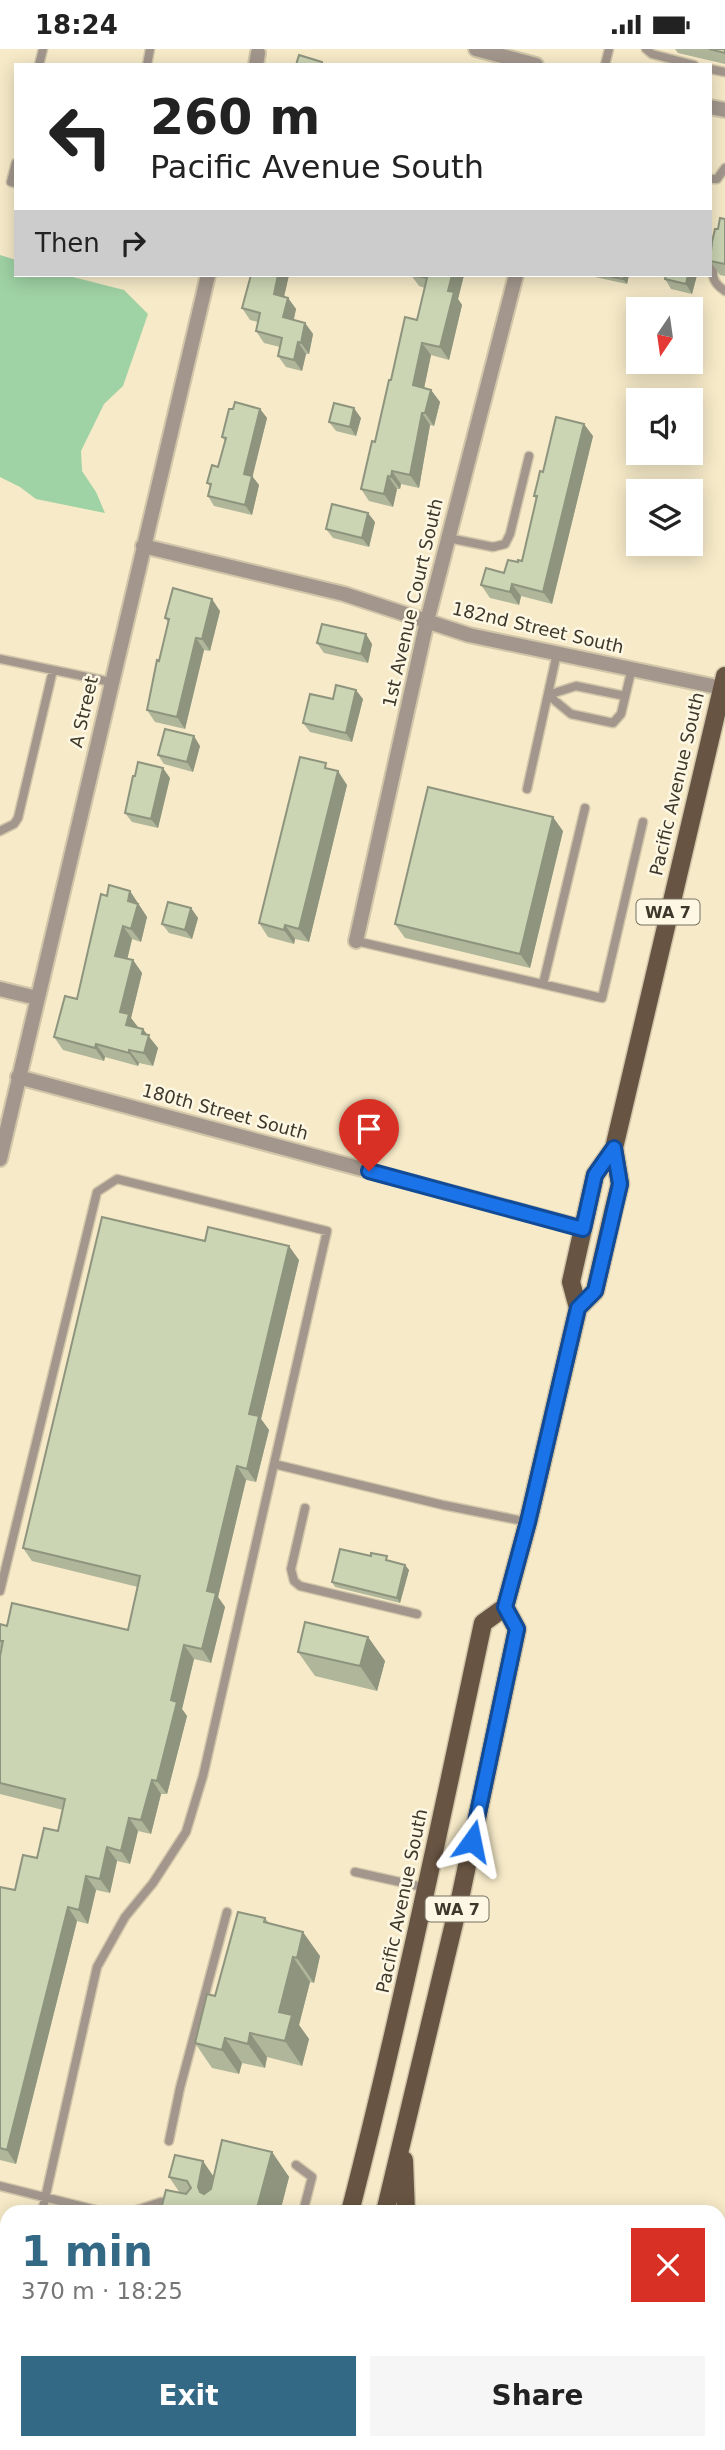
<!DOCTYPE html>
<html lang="en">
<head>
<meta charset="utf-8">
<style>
	:root { --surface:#fff; --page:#f6f6f6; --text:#222; --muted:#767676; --accent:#346985 }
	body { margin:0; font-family:"DejaVu Sans",sans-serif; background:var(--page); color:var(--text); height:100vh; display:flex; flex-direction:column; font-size:26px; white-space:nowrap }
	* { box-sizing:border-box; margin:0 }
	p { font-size:23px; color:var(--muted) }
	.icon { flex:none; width:38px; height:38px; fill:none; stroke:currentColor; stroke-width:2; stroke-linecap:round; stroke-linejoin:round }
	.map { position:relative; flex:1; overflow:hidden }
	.sheet { position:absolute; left:0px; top:2156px; width:726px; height:245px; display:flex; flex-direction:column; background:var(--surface); border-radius:21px 21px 0 0; box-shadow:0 4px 18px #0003 }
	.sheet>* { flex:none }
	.top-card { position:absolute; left:14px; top:14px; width:698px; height:214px; border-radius:0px; box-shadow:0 4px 18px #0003; background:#fff; color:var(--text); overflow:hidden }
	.needle { width:46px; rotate:193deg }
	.controls { position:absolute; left:626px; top:248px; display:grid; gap:14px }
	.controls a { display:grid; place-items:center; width:77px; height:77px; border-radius:0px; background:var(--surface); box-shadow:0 4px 18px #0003; font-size:35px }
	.pin { position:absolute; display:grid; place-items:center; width:60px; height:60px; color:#fff; margin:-72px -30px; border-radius:50% 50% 50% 0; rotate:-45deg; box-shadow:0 0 7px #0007 }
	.pin .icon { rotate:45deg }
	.me { position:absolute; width:77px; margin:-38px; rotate:12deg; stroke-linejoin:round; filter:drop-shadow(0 0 5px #0008) }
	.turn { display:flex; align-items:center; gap:24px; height:147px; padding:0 21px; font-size:32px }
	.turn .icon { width:91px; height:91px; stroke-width:2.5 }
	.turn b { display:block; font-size:49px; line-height:60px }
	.then { display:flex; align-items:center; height:66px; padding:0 21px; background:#0003; gap:14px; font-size:26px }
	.round { display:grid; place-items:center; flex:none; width:74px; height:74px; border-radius:0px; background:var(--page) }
	.headline { display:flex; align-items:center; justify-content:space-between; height:119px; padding:0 21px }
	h1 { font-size:42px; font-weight:600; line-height:52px; color:var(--accent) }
	.action { display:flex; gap:14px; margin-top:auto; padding:14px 21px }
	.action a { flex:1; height:80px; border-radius:0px; background:var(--accent); color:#fff; font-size:28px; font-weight:600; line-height:80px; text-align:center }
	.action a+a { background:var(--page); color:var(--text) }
	.status { display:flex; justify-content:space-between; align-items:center; height:49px; padding:0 35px; background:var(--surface); direction:ltr }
	.status svg { height:19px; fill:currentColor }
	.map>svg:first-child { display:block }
	.water { fill:#9fd2a5 }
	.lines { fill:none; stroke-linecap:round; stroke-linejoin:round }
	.lane-casing { stroke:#d1c6a9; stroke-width:11 }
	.street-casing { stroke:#d1c6a9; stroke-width:18 }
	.primary-casing { stroke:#d1c6a9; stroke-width:21 }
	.lane { stroke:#a3978d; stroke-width:8 }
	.street { stroke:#a3978d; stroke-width:14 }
	.primary { stroke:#685442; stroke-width:18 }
	.wall { fill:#afb69a }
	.shaded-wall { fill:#8e947d }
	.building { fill:#cbd4b3; stroke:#8e947d; stroke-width:2 }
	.route-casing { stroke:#114b97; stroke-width:18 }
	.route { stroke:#1a73e8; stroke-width:12 }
	.labels { text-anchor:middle; stroke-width:5; stroke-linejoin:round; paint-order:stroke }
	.shield { fill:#fef7e3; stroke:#777162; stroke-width:2 }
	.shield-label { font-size:16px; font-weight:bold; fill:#3d382b }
	.street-label { font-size:18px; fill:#3d382b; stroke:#fef7e3 }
</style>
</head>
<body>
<div class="status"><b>18:24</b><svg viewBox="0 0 49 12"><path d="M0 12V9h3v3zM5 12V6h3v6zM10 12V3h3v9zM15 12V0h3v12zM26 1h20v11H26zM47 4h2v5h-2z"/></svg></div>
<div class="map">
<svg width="725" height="2401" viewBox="0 0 725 2401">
	<rect width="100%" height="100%" fill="#f6eac8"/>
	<path class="water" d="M0,206L16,211V226H65L124,241L148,265L123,337L104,355L81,402L82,422L96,443L105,464L36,450L20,438L0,428Z"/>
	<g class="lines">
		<defs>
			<path id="lane" d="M646,0L652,5L694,16
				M39,16L43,0
				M147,16L150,0
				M605,16L609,0
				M710,20L725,23
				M16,114L11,133L16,134
				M710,130H717L725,119
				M715,209C712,225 710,232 725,242
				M448,489L493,498L505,495L510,485L529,407
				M0,610L111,633
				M548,646L571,665L613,674L621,665L632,619
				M548,646L576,637L625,647
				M527,740L557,604
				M0,782L14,775L18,769L53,621
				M356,892L602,949L643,773
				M543,935L585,759
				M274,1415L443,1456L528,1473
				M305,1459L291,1520L294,1532L300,1537L417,1565
				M0,1542L97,1143L117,1130L327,1182L203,1727L186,1783L153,1834L125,1868L97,1918L42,2163
				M355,1823L427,1839
				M169,2092L180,2039L227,1863
				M296,2116L312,2128L303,2163
				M0,2137L104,2163
				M131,2163L161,2153L172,2156
				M0,2239L7,2211
				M186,2394L189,2401
				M535,2394L563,2400L586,2401
				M244,2401L245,2394
				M390,2401L391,2394
				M474,2401L475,2394
				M496,2401L498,2394
				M709,2401L710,2394"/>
			<path id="street" d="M476,0L536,16
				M256,16L258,4
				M710,58L725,61
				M143,497L344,545L469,586L722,639
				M356,892L427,572L516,226
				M0,940L37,949
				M18,1028L583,1179
				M0,1110L208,226"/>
			<path id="primary" d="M578,1259L595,1242L614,1159L620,1135L614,1099L725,627
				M404,2111L406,2163
				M350,2163C400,1968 441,1771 483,1574L505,1558L528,1473L578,1259L571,1233L595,1126L614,1099
				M385,2163L461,1845L517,1580L505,1558
				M0,2210L7,2211
				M719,2307H725
				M719,2348H725
				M286,2401L288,2394
				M319,2401L321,2394"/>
		</defs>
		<use href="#lane" class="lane-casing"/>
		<use href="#street" class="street-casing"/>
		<use href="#primary" class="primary-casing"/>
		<use href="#lane" class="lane"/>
		<use href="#street" class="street"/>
		<use href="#primary" class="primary"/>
	</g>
	<path class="wall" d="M675,0H725V15L678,4Z
		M725,170V227L720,226L710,212L718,180Z
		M251,226H289L284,248L288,249L296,260L294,271L305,274L313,285L309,305H306L302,322L286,318L278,307L280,298L264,294L256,282L258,273L250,271L242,259Z
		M411,226H464L458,250L462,256L449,311L431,306L424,339L431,341L440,353L434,377L430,376L419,439L401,435L400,440H397L393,458L369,452L361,440L375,393L391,331L417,271L425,239L419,237Z
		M586,226H629L627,235Z
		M697,226L692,245L671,240L665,230Z
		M233,360H260L267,369L252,427L259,436L252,466L214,457L208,447L210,437L207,434L218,418L225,392L222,388Z
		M361,369L356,387L336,382L329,373Z
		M593,387L552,555L521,547L519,556L490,549L481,536L504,524L518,513L522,512L536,450L534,447L543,423Z
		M375,473L369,498L333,489L326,480Z
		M220,562L210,602L204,601L185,680L155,673L147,661L168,573L165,569Z
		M317,594L372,595L368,614L324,604Z
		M333,650H363L352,693L310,683L303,674Z
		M200,697L193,723L164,715L158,706Z
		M330,721L347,736L309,893L295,890L294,895L268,888L259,874Z
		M170,729L158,779L132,773L125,764Z
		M563,782L530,919L405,889L395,875Z
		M130,842L147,868L141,893L132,890L127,909L133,911L142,924L131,969L138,979L147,986L158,999L153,1017L139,1014L138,1017L105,1008L104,1012L63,1001L54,988L77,950L107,847Z
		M191,859L198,869L192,890L169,884L162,875Z
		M205,1192L299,1211L261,1370L269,1381L256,1433L246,1431L218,1548L225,1558L211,1614L194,1610L182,1660L187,1667L167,1745H161L151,1785L138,1782L130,1815L117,1812L110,1844L96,1841L88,1875L77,1872L16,2115L0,2111V1838L15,1841L37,1809L58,1782L63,1761L0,1745V1607L1,1601L0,1599V1575L7,1577L128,1581L138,1538L32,1512L23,1499Z
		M390,1512L405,1516L409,1521L400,1554L335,1538L332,1533Z
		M368,1588L385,1612L377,1642L315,1627L298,1603Z
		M265,1869L269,1874L320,1907L314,1934L310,1933L299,1976L309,1990L302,2017L267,2008L265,2019L242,2014L239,2025L212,2019L195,1994L215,1947Z
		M272,2103L289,2128L280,2163H163L161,2160L180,2144L169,2128H214Z
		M0,2260L7,2261V2316L0,2315Z
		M123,2394H162L160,2401H144L125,2396Z
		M215,2394H237L236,2399Z"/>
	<path class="shaded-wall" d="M278,226H289L282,256L274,245Z
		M452,226H464L458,250L462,256L449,311L440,298L448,242Z
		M624,226H629L627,235L623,230Z
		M688,226H697L692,245L686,235Z
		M288,249L296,260L291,280L283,268Z
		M305,274L313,285L309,305L301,294Z
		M298,293L306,305L302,322L294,311Z
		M422,294L431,306L422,349L413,336Z
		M431,341L440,353L434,377L425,364Z
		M354,359L361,369L356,387L350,378Z
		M260,360L267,369L251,434L244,425Z
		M422,364L430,376L419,439L410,426Z
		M584,375L593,387L552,555L543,543Z
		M392,422L401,435L400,440L391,428Z
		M252,427L259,436L252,466L245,456Z
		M388,427L397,440L393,458L384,445Z
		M368,464L375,473L369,498L362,489Z
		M512,535L521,547L519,556L510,543Z
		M212,550L220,562L210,602L202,590Z
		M366,585L372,595L368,614L361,605Z
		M196,589L204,601L185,680L177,668Z
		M356,641L363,650L352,693L346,684Z
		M194,687L200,697L193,723L187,713Z
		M163,719L170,729L158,779L151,770Z
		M338,722L347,736L309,893L299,880Z
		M553,768L563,782L530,919L520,905Z
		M130,842L147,868L141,893L131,880L128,852Z
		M191,859L198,869L192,890L185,881Z
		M285,876L295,890L294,895L284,881Z
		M123,877L132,890L125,920L115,907Z
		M133,911L142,924L131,969L138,978L135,989L126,976L120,963Z
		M143,980L158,999L153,1017L144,1004L142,985Z
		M96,995L105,1008L104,1012L95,999Z
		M129,1001L139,1014L138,1017L129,1004Z
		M289,1197L299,1211L261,1370L269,1381L256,1433L247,1420L249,1365Z
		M237,1417L246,1431L218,1548L225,1558L211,1614L202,1600L207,1542Z
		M405,1516L409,1521L400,1554L397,1549Z
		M368,1588L385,1612L377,1642L360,1617Z
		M184,1596L194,1610L182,1660L187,1667L167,1745L157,1732L171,1651Z
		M152,1731L161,1745L151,1785L141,1771Z
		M129,1769L138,1782L130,1815L121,1802Z
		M107,1798L117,1812L110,1844L100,1830Z
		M86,1827L96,1841L88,1875L79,1861Z
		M68,1858L77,1872L16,2115L7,2101Z
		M303,1883L320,1907L314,1934L297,1909Z
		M293,1908L310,1933L299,1976L309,1990L302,2017L285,1992L279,1963Z
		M250,1984L267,2008L265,2019L248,1995Z
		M225,1989L242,2014L239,2025L222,2001Z
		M272,2103L289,2128L280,2163H256Z
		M203,2112L220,2137L216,2163L200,2143L198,2138Z
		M7,2261V2296L1,2287Z
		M152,2394H162L160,2401H157Z"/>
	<path class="building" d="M709,0H725V4Z
		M299,6L322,13V16H296Z
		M720,169L725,170V215L710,212L712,193L715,180H718Z
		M251,226H278L274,245L288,249L283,268L305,274L301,294L298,293L294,311L278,307L282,289L256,282L260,264L242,259Z
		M414,226H452L448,242L454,243L440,298L422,294L413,336L431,341L425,364H422L410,426L392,422L391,428L388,427L384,445L361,440L372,392L375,393L389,331H391L405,268L417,271L427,229Z
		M604,226H624L623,230Z
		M666,226H688L686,235L665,230Z
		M235,353L260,360L244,425L252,427L245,456L208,447L211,435L207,434L212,416L218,418L226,389L222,388L229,360H233Z
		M334,354L354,359L350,378L329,373Z
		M556,368L584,375L543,543L512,535L510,543L481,536L486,519L504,524L508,511L518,513V511L522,512L537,447H534L538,431L540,422L543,423Z
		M332,455L368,464L362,489L326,480Z
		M173,539L212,550L202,590L196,589L177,668L147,661L157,611L159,612L169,570L165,569Z
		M322,575L366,585L361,605L317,594Z
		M336,636L356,641L346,684L303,674L310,645L333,650Z
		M165,680L194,687L187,713L158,706Z
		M300,708L326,714L325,719L338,722L299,880L285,876L284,881L259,874Z
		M138,713L163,719L151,770L125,764L133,727H135Z
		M428,738L553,768L520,905L395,875Z
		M109,836L130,842L128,852L138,855L131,880L123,877L115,907L133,911L120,963L129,965L126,976L143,980L142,985L149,986L144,1004L129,1001V1004L96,995L95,999L54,988L65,947L77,950L101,845L107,847Z
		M168,853L191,859L185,881L162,875Z
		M102,1168L205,1192L208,1178L289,1197L249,1365L259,1367L247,1420L237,1417L207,1542L216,1544L202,1600L184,1596L171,1651L177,1653L157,1732L152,1731L141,1771L129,1769L121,1802L107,1798L100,1830L86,1827L79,1861L68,1858L7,2101L0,2099V1838L15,1841L23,1806L37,1809L44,1779L58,1782L65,1750L0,1734V1607L3,1592H0V1575L7,1577L12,1554L128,1581L140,1527L23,1499Z
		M340,1500L371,1507V1504L387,1507L386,1511L405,1516L397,1549L332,1533Z
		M305,1573L368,1588L360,1617L298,1603Z
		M238,1863L265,1869L264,1873L303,1883L297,1909L293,1908L279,1963L292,1966L285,1992L250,1984L248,1995L225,1989L222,2001L195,1994L207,1945L215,1947Z
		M222,2091L272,2103L256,2163H173L161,2160L166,2141L186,2145L191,2139L187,2132L169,2128L175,2106L203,2112L198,2138L200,2143L204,2145L211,2140Z
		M0,2260L7,2261L1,2287L7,2289V2304L0,2302Z
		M514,2394H538L568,2401H512Z
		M573,2394H596L605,2396L604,2401H571Z"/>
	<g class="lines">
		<defs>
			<path id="route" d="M369,1122L583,1180L595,1126L614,1099L620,1135L611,1174L595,1242L578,1259L528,1473L505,1558L517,1580L472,1792"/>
		</defs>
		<use href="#route" class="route-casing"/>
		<use href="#route" class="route"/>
	</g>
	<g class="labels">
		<g class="shield">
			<rect x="636.5" y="850.5" width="63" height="25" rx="5"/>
			<rect x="425.5" y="1847.5" width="63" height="25" rx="5"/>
		</g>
		<g class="shield-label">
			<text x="668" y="869">WA 7</text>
			<text x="457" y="1866">WA 7</text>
		</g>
		<g class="street-label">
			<text transform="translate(413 554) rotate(-77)" y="6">1st Avenue Court South</text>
			<text transform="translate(538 579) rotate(13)" y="6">182nd Street South</text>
			<text transform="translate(84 663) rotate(-77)" y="6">A Street</text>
			<text transform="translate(677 735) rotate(-77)" y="6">Pacific Avenue South</text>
			<text transform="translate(225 1063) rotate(15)" y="6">180th Street South</text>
			<text transform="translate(402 1852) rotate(-78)" y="6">Pacific Avenue South</text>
		</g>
	</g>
</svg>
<div class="controls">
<a><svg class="needle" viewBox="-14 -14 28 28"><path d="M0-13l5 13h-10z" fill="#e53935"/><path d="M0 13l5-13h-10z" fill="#767676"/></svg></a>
<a><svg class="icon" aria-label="sound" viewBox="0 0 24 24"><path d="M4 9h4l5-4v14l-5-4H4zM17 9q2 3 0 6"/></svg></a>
<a><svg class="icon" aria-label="layers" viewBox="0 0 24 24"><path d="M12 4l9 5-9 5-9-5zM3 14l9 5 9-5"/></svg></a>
</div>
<div class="pin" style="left:369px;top:1122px;background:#d93025"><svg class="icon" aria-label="arrive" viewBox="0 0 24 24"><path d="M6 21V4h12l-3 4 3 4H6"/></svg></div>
<svg class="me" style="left:472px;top:1792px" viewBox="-20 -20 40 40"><path d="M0-17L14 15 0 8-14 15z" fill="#1a73e8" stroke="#fff" stroke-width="4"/></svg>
<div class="top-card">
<div class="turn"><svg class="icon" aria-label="left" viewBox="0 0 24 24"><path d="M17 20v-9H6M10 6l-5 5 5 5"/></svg><div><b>260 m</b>Pacific Avenue South</div></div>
<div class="then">Then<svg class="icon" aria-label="right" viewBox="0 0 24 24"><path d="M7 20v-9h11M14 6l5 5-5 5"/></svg></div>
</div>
<section class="sheet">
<div class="headline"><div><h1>1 min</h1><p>370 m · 18:25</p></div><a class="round" style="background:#d93025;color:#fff"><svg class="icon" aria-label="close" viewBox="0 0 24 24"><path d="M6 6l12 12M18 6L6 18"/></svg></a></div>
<div class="action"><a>Exit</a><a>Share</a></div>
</section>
</div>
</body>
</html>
